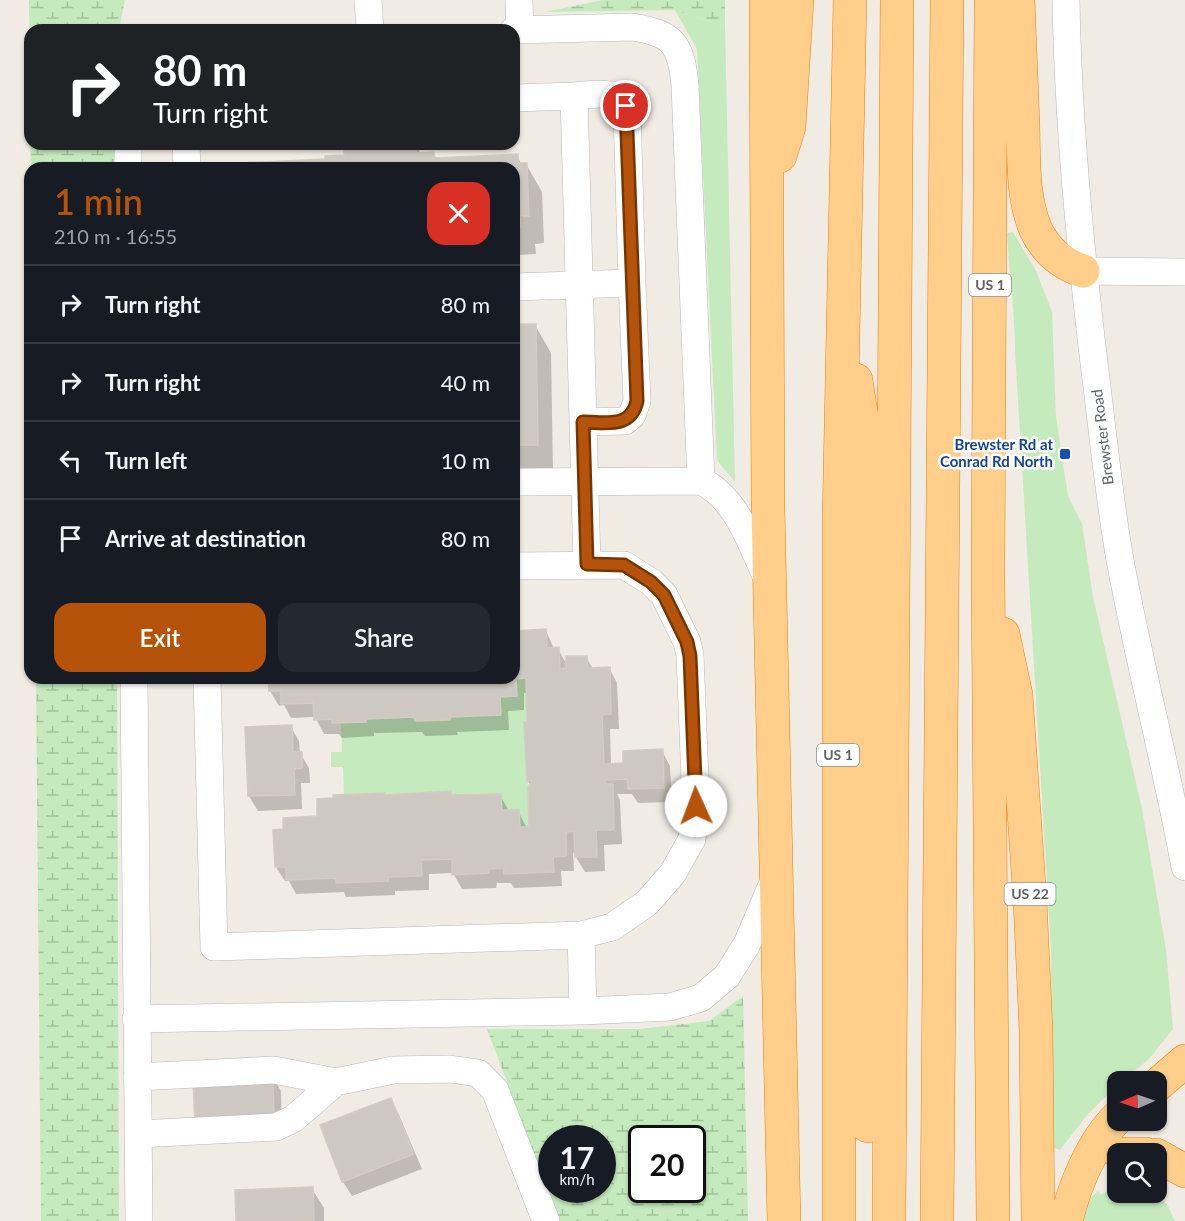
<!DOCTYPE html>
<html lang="en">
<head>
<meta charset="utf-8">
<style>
	:root { --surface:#171b24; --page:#242831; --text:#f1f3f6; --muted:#9ea1a6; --line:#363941; --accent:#b45309 }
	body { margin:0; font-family:Lato,sans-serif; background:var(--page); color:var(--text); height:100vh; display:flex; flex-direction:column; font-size:22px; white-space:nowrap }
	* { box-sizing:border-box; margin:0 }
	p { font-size:20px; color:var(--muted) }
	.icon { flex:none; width:33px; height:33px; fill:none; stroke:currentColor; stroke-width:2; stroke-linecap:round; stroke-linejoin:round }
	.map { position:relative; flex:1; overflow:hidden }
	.details { position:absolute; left:24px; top:162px; width:496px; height:522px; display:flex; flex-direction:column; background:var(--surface); border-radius:18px; box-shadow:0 2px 4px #0004 }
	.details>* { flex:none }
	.banner { position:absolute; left:24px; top:24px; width:496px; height:126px; border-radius:18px; box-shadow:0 2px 4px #0004; background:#202124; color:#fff; overflow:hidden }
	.needle { width:39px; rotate:268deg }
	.buttons { position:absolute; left:1107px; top:1071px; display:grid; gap:12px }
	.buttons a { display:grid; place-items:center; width:60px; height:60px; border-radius:12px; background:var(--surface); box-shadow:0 2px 4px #0004; font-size:30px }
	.speed { position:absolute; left:538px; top:1125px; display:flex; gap:12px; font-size:30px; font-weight:700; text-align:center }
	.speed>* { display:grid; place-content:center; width:78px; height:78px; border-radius:50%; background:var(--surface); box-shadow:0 2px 4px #0004; line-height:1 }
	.speed small { font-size:15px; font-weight:400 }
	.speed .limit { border:3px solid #111; border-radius:9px; background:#fff; color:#111 }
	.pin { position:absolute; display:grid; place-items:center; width:51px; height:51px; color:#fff; margin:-26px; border:3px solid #fff; border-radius:50%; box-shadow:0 2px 6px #0007 }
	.me { position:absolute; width:66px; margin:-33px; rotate:358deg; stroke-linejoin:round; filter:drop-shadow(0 0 4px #0008) }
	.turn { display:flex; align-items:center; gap:21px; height:126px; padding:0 30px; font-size:27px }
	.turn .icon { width:78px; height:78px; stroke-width:2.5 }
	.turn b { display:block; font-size:42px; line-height:51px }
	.round { display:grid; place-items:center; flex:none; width:63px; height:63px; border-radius:18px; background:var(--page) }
	.head { display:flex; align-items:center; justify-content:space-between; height:102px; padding:0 30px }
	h1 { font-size:36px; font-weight:600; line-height:45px; color:var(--accent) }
	.cta { display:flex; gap:12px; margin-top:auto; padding:12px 30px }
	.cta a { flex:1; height:69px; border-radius:18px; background:var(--accent); color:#fff; font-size:24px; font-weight:600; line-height:69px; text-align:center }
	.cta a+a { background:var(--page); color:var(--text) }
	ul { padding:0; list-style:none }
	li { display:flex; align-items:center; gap:18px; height:78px; padding:0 30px; border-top:2px solid var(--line) }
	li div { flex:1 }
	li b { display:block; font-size:22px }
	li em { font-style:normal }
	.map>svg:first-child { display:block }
	.grass { fill:#c5eabd }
	.wetland { fill:url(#wetland-marsh); fill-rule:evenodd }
	.shadow { fill:#0003 }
	.building { fill:#cdc8c2; stroke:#d5cbc1; stroke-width:1.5 }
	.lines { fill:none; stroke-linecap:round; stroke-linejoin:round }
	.minor-casing { stroke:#b4b8bc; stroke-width:28 }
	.highway-casing { stroke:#f37d00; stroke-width:34 }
	.minor { stroke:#fff; stroke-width:27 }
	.highway { stroke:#ffce8b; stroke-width:33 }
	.route-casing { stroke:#753606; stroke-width:15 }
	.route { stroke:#b45309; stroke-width:10 }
	.transit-dot { fill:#1a4fb4; stroke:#fff; stroke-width:2 }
	.labels { text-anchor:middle; stroke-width:5; stroke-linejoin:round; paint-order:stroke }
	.shield { fill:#fff; stroke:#8c9194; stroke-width:1.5 }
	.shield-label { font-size:14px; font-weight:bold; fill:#5b6266 }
	.street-label { font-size:15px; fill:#5b6266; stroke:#fff }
	.transit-label { font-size:15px; font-weight:bold; fill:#164399; stroke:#fff; text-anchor:end }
</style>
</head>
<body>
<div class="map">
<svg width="1185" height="1221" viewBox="0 0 1185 1221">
	<defs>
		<pattern id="wetland-marsh" width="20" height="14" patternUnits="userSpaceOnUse" patternTransform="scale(1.5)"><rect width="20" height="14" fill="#c5eabd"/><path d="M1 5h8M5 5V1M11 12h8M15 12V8" fill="none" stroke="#a3c19d"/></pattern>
	</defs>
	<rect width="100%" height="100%" fill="#f0ebe3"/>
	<path class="grass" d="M675,10L725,27L735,482L717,460L697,49Z
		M1013,232L1036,271L1052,312L1056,417L1068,496L1082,524L1093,597L1142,809L1166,950L1173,1029L1149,1059L1122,1081L1118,1082L1117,1085L1087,1115L1060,1150L1052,1147L1051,948L1015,350C1015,311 1009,273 1007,233Z
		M526,678L527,722L525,723L527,781H531V787H529V827H520L519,810H502L501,794L451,795V791L385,795V793L344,794L343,767H331V752H342L341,723L366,722V719L414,717L415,721L450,720V717L501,715L500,697L517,696L516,679Z
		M1117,1187L1118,1192L1153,1193L1167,1204L1175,1221H1078L1086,1202L1098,1191L1101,1195L1112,1188Z"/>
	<path class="wetland" d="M29,0H125L119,30H30V97Z
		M603,0H725V27L675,10L545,12Z
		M30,144H115V168H31Z
		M36,678H117L119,1221H41Z
		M743,996L748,1221H559L487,1029H640L709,1021ZM552,1138H603V1190H552ZM642,1138H693V1190H642Z"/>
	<path class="shadow" d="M378,144H415L421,154L433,153L437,159L517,156L522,165L526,164L542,192L544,243L535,244L536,254L517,255L518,263H514V168H244L327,160L346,156Z
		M535,325L551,353L553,472L514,473V326Z
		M546,631L554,649H558L567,665L586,657L593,669L609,668L617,683L619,729H610L611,765H625L662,751L670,766L672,802L638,803L632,794H617L620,800L622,844L604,845L605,871L585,872L573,852L574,871H561L562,886L514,888L511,883H497L496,888L462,889L453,873L429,874V890L395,891V895L346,897L344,892L296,894L289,881H285L276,867L285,831L319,818L386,797L450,792L453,797L500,795L509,811H518L527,828H531L533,788L528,781V693H524V710L508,711L509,730L457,732L458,735L425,736L422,732L374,733V736L342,738L339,734H324L315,717L291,718L284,705L279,706L270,691V678H514Z
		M291,727L299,741L300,753L309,768L310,783H301L302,809L258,811L249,796Z
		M272,1076L281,1091L282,1138L205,1140Z
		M391,1100L399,1115L422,1169L352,1196L343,1182L322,1126Z
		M312,1189L324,1208V1221H237Z"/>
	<path class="building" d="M344,144H415L416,153L434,152V158L518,154V163H527L529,216H520L521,227H514V168H242V163L325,159V156L344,155Z
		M514,324H536L538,445H514Z
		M546,629L547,648L559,647L560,669L566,668V656H587L588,668L610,667L611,714L602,715L604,764L623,763V751L663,749L664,788L628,789L627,779L605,780V784H613L614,830H596L597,857H575L574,831L566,832V856L553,857L554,872L504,874V868L489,869V873L452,875V859L421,860L422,876L388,877V881L336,883V878L286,880V867H275L273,830L283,829V818L317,816V799L333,798V795L385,793V795L451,791V795L501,794L502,810H519L520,827H529L528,787H531V781H527L524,722H527L526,678L516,679L517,696L500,697L501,715L450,717V720L415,721L414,717L366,719V722L332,723V719L314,720L313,703L281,704V691H269L268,678H514V631Z
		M292,725L293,752H302V768L294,769L295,795L248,796L245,727Z
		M273,1075L274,1124L195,1126L193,1077Z
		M391,1098L414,1154L342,1182L320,1125Z
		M313,1187L314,1221H236L235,1190Z"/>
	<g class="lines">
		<defs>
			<path id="minor" d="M368,0L370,30
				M519,0L520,30
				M1066,0C1068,124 1080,248 1095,371C1103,434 1109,498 1120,560C1139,663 1166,764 1185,867
				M514,30L632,27C673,33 681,44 685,85L701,481
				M514,98L574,96
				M128,144V168
				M186,144L187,168
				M1083,271L1185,272
				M514,287L632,283L627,111C623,88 591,95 574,96C578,252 582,408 587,564
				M583,422L625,421L632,415L637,401L632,283
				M514,482L701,481C737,498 751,544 767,578
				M134,678L139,1221
				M207,678L214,947L581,935L612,927L647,903L673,873L692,839L696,805L690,655L687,642L664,595L651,582L624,565L514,566
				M581,935L583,1011
				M136,1019L583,1011L670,1007L701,998L727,976L747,944L775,878
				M137,1077L274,1070L336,1082L393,1070L450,1069L478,1073L495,1090L546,1221
				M138,1134L276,1127L293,1119L336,1082"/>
			<path id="highway" d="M766,0L768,508L784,1221
				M991,0L988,570L993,1221
				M1018,0C1020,42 1021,83 1023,125C1024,160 1022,198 1036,230C1046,251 1062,264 1083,271
				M780,156L789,127L797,0
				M856,380L863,426L864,934L868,1126
				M1003,634L1016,695L1030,901L1036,1031L1038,1221
				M1156,1086L1185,1061
				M1120,1154H1146
				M1156,1155L1185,1171
				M839,1221V523L850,0
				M889,1221L897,0
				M937,1221L947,0
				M1066,1221C1074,1187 1092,1142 1118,1117"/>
		</defs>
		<use href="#minor" class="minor-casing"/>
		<use href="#highway" class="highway-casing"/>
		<use href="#minor" class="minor"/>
		<use href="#highway" class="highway"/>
	</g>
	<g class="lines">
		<defs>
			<path id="route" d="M626,106L637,401C631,429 606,422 583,422L587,564L624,565L651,582L664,595L687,642L690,656L696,806"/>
		</defs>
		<use href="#route" class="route-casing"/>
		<use href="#route" class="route"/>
	</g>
	<rect class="transit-dot" x="1059" y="448" width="12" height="12" rx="3"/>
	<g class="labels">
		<g class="shield">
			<rect x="969" y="274" width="42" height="22" rx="4.5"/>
			<rect x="817" y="744" width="42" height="22" rx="4.5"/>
			<rect x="1004.5" y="883" width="51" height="22" rx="4.5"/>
		</g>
		<g class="shield-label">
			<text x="990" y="290">US 1</text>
			<text x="838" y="760">US 1</text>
			<text x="1030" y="899">US 22</text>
		</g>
		<g class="street-label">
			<text transform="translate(1103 437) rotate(-97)" y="5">Brewster Road</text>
		</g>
		<g class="transit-label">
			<text x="1053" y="450">Brewster Rd at<tspan x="1053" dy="17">Conrad Rd North</tspan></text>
		</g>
	</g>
</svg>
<div class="buttons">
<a><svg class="needle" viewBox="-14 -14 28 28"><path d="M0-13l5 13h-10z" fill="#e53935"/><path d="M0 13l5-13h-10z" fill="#9ea1a6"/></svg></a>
<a><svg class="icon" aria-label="search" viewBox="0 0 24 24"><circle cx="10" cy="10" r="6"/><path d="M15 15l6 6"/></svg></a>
</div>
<div class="speed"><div>17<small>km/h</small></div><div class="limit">20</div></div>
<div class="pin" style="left:626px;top:106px;background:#d93025"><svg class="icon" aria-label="arrive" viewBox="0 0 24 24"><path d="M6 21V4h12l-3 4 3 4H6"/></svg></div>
<svg class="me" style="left:696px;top:806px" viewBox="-20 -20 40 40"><circle r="19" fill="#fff"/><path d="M0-13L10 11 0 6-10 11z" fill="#b45309"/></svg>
<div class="banner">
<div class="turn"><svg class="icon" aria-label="right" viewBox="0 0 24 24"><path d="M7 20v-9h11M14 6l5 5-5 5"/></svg><div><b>80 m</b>Turn right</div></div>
</div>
<section class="details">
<div class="head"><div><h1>1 min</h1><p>210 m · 16:55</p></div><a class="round" style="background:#d93025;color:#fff"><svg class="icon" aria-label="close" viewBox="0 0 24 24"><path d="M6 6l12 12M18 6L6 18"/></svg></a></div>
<ul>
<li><svg class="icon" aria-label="right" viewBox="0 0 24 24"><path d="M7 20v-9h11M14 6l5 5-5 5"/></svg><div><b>Turn right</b></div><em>80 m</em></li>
<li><svg class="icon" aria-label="right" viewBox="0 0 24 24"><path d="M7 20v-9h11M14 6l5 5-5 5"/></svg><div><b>Turn right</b></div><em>40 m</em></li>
<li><svg class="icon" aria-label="left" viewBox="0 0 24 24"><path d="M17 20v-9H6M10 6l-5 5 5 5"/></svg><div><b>Turn left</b></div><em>10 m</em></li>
<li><svg class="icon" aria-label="arrive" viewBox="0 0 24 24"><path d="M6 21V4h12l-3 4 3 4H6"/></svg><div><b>Arrive at destination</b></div><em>80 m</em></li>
</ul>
<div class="cta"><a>Exit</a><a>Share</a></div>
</section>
</div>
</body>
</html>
